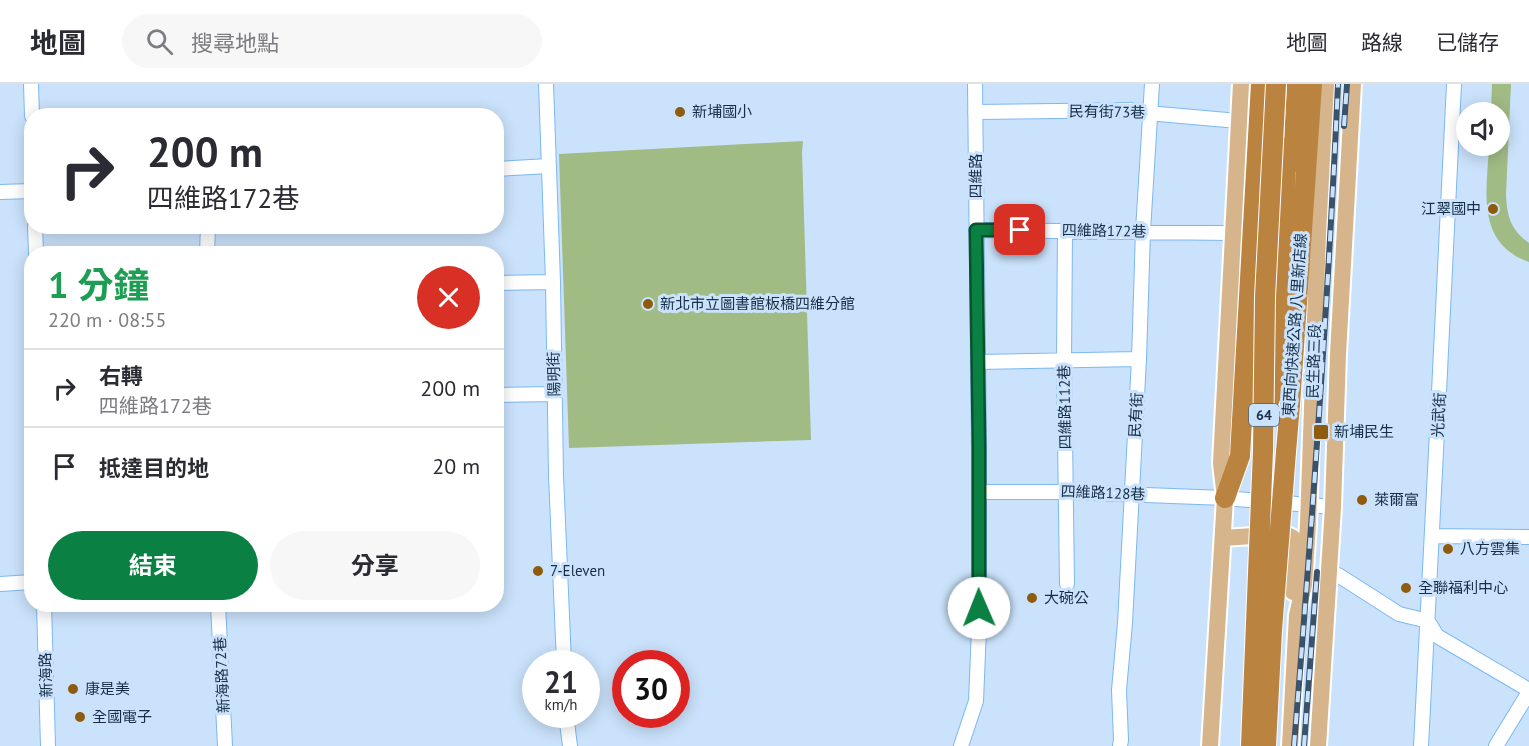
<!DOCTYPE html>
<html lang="zh-TW">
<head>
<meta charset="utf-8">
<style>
	:root { --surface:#fff; --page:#f7f7f7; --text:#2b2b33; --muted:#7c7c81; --line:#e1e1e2; --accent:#0b8043 }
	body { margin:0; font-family:"PT Sans","Noto Sans TC",sans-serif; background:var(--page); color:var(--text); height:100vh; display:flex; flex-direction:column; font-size:22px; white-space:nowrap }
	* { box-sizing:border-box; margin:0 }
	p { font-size:20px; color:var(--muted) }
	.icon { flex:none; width:33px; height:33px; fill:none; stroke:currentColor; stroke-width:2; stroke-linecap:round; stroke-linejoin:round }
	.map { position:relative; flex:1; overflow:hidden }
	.details { position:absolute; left:24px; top:162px; width:480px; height:366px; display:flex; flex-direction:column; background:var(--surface); border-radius:24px; box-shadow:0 3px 15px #0003 }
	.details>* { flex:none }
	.banner { position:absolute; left:24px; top:24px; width:480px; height:126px; border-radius:24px; box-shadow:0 3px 15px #0003; background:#fff; color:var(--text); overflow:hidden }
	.tools { position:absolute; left:1456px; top:18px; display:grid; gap:12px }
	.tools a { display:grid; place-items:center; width:54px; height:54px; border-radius:50%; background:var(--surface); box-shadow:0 3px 15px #0003; font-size:30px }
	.speed { position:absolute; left:522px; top:566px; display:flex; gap:12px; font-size:30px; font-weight:700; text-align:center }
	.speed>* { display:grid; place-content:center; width:78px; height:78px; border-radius:50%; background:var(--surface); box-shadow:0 3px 15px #0003; line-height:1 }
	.speed small { font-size:15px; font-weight:400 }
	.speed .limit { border:9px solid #d22; background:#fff; color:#111 }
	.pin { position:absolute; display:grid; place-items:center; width:51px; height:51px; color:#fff; margin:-26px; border-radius:12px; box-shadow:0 3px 9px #0006 }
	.me { position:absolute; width:66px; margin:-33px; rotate:359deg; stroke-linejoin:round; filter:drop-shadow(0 0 4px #0008) }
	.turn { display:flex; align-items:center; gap:21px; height:126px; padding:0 24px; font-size:27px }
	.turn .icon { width:78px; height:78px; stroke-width:2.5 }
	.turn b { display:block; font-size:42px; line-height:51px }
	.round { display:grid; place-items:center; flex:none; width:63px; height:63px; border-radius:32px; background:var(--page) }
	.head { display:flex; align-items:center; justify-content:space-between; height:102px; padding:0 24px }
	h1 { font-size:36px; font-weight:700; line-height:45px; color:#1e9e55 }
	.primary-button { display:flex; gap:12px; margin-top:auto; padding:12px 24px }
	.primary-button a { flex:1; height:69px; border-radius:36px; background:var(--accent); color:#fff; font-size:24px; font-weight:700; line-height:69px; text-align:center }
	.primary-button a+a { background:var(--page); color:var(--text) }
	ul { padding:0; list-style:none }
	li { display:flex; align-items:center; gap:18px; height:78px; padding:0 24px; border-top:2px solid var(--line) }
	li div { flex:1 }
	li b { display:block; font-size:22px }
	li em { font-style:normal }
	header { display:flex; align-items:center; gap:36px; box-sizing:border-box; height:84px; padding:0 30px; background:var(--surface); border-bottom:2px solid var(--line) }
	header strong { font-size:28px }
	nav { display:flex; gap:33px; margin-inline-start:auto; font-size:21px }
	.search { width:420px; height:54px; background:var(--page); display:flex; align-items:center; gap:15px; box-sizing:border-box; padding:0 21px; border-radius:33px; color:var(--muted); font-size:22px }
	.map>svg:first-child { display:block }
	.green { fill:#a1bb85 }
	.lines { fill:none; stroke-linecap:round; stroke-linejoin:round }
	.minor-casing { stroke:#7cb8f4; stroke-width:16 }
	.major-casing { stroke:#fff; stroke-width:20 }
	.highway-casing { stroke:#fff; stroke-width:22 }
	.minor { stroke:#fff; stroke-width:14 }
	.major { stroke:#d6b58c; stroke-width:16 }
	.highway { stroke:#ba8340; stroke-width:20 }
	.rail-casing { stroke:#3a536b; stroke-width:6 }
	.rail { stroke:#cae2fb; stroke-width:4; stroke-dasharray:11; stroke-linecap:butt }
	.highway-bridge-casing { stroke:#fff; stroke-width:22; stroke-linecap:butt }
	.highway-bridge { stroke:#ba8340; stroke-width:20 }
	.route-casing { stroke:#07532c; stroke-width:15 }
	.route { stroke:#0b8043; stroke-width:10 }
	.poi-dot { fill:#8f5b0c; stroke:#cae2fb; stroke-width:2 }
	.labels { text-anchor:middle; stroke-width:6; stroke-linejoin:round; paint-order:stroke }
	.shield { fill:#cae2fb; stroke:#4c657d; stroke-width:1.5 }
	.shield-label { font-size:14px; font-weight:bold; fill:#162f47 }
	.poi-label { font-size:15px; fill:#162f47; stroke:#cae2fb; text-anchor:start }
	.street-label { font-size:15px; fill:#162f47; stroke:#cae2fb }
</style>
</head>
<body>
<header>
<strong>地圖</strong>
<div class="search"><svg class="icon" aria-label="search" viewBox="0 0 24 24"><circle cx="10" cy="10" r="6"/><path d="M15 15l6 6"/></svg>搜尋地點</div>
<nav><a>地圖</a><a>路線</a><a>已儲存</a></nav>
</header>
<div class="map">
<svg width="1529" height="662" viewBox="0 0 1529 662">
	<rect width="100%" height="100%" fill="#cae2fb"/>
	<path class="green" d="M1492,0H1511L1506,111C1507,133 1511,146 1529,159V178C1475,159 1487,106 1489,62H1500V28H1491Z
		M803,57L802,68L811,356L569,364L559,70Z"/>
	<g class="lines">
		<defs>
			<path id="minor" d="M31,0L32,32
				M546,0L553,198L556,391L564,579
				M975,28L1138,26L1159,30L1238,37
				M496,85L549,82
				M0,108L32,107
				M35,142L36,170
				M976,146L1232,149
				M1065,147L1064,277L1067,500
				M207,170L208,142
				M496,199L553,198
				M978,278L1139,275
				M496,311L554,310
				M979,408H1066L1225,414L1333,423
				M1433,452L1529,453
				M1328,489L1338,491L1399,530L1428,537L1437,552L1529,606
				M0,500L32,498
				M44,520L48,662
				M218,520L225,662
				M566,630L570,662
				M961,662L976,617L979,544V361L975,0
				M1120,662L1121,656L1119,606L1125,539L1139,275L1143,147L1152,0
				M1421,662C1433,441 1443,221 1454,0
				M1496,662L1529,608"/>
			<path id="major" d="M1223,454L1285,450L1293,454L1295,462L1293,508
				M1210,662L1225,414L1221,379L1241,0
				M1290,662L1297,531L1304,501L1308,440L1318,150L1326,0
				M1318,662L1333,423L1338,270L1353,0"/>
			<path id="highway" d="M1293,78L1297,0
				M1270,315L1276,270L1287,63
				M1286,368L1290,321L1312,0
				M1225,414L1240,372L1261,0"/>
		</defs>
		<use href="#minor" class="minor-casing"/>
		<use href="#major" class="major-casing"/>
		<use href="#highway" class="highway-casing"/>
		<use href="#minor" class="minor"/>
		<use href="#major" class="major"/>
		<use href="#highway" class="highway"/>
		<defs>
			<path id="rail" d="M1344,42L1347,0
				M1294,662C1312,442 1328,221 1338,0
				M1304,662L1317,488"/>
		</defs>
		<use href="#rail" class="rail-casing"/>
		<use href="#rail" class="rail"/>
		<defs>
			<path id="highway-bridge" d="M1251,662L1263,367L1265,213L1276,0
				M1266,662L1272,546L1286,368"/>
		</defs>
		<use href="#highway-bridge" class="highway-bridge-casing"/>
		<use href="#highway-bridge" class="highway-bridge"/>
	</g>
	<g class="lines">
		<defs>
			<path id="route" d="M979,524V362L976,146H1020"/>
		</defs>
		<use href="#route" class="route-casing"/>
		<use href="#route" class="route"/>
	</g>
	<g class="poi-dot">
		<circle cx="680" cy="28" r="6"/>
		<circle cx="1493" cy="125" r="6"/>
		<circle cx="648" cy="220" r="6"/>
		<rect x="1313" y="340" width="16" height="16" rx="3"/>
		<circle cx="1362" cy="416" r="6"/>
		<circle cx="1448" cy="465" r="6"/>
		<circle cx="538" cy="487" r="6"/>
		<circle cx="1406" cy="504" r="6"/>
		<circle cx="1032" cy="514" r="6"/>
		<circle cx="73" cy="605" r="6"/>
		<circle cx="80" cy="633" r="6"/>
	</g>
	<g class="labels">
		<rect class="shield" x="1249" y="320" width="30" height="22" rx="4.5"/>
		<g class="shield-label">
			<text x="1264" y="336">64</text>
		</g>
		<g class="poi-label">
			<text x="692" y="33">新埔國小</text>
			<text x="1481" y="130" text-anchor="end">江翠國中</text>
			<text x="660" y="225">新北市立圖書館板橋四維分館</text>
			<text x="1334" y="353">新埔民生</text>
			<text x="1374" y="421">萊爾富</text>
			<text x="1460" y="470">八方雲集</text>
			<text x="550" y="492">7-Eleven</text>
			<text x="1418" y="509">全聯福利中心</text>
			<text x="1044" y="519">大碗公</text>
			<text x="85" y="610">康是美</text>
			<text x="92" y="638">全國電子</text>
		</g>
		<g class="street-label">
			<text transform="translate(1107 28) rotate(1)" y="5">民有街73巷</text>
			<text transform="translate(976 92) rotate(-90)" y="5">四維路</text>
			<text transform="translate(1104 147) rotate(1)" y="5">四維路172巷</text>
			<text transform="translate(1295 241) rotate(-86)" y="5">東西向快速公路 八里新店線</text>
			<text transform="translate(1314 277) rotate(-88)" y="5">民生路三段</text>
			<text transform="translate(554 290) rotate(-91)" y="5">陽明街</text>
			<text transform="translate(1065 323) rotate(-91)" y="5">四維路112巷</text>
			<text transform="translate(1136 331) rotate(-87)" y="5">民有街</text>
			<text transform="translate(1439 331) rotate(-87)" y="5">光武街</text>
			<text transform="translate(1103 409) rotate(2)" y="5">四維路128巷</text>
			<text transform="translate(46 591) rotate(-92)" y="5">新海路</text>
			<text transform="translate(222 591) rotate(-93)" y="5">新海路72巷</text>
		</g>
	</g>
</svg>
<div class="tools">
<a><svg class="icon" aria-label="sound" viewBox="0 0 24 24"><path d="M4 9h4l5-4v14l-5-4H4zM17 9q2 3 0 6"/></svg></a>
</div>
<div class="speed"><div>21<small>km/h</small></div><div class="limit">30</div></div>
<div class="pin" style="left:1020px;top:146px;background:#d93025"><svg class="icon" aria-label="arrive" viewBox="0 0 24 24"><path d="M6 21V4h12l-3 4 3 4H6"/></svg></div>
<svg class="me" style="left:979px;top:524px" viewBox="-20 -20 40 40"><circle r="19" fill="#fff"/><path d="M0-13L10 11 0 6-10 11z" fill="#0b8043"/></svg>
<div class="banner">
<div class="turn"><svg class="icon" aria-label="right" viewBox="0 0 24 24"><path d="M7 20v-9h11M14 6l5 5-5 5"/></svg><div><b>200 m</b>四維路172巷</div></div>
</div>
<section class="details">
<div class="head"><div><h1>1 分鐘</h1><p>220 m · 08:55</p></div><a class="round" style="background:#d93025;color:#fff"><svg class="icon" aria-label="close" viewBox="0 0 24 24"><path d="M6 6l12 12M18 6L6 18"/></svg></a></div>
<ul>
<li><svg class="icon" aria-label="right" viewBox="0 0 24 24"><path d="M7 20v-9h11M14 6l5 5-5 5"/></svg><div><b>右轉</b><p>四維路172巷</p></div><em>200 m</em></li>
<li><svg class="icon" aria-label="arrive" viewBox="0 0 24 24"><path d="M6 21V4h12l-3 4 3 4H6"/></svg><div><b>抵達目的地</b></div><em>20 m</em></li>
</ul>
<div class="primary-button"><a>結束</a><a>分享</a></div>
</section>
</div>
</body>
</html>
